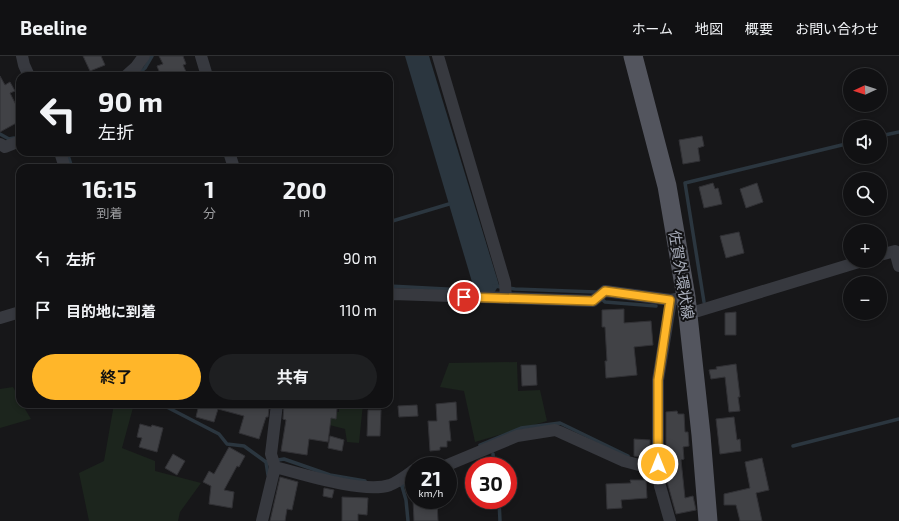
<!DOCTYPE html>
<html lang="ja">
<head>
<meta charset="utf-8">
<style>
	:root { --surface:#111113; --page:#1e1f21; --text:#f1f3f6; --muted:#9c9da0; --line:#303133; --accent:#ffb629 }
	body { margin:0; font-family:"Exo 2","Noto Sans JP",sans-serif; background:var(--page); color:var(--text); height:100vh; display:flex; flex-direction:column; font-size:15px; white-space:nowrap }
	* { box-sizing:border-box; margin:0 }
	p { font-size:13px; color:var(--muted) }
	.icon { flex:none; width:22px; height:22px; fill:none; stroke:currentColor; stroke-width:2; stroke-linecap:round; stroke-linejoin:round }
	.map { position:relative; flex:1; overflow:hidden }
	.sheet { position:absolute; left:16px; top:108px; width:377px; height:244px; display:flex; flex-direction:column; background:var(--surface); border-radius:12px; box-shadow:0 2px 6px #0003,0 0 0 1px var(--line) }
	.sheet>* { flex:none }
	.banner { position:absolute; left:16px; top:16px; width:377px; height:84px; border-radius:12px; box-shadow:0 2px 6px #0003,0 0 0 1px var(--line); background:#111113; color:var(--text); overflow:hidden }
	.needle { width:26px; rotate:267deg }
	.tools { position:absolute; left:843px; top:12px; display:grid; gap:8px }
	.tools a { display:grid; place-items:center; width:44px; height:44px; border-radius:50%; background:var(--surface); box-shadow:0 2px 6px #0003,0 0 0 1px var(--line); font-size:20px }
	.speed { position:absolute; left:405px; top:401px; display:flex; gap:8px; font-size:20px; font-weight:700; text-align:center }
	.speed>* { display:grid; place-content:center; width:52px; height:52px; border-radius:50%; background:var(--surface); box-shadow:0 2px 6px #0003,0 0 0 1px var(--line); line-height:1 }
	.speed small { font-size:10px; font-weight:400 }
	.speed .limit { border:6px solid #d22; background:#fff; color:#111 }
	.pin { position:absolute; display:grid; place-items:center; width:34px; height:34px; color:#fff; margin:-17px; border:2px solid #fff; border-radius:50%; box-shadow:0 1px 4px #0007 }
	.me { position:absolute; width:44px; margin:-22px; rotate:0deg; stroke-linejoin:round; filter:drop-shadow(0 0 3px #0008) }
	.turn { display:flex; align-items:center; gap:14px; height:84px; padding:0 16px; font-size:18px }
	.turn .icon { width:52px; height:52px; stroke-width:2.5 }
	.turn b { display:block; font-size:28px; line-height:34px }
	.eta { display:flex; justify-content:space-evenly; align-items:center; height:68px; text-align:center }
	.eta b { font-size:24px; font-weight:700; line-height:28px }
	.button { display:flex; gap:8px; margin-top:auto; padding:8px 16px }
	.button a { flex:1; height:46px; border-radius:24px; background:var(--accent); color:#111; font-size:16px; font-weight:700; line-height:46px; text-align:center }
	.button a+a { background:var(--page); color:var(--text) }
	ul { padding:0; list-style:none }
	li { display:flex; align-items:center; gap:12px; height:52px; padding:0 16px }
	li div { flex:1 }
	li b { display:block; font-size:15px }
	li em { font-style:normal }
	header { display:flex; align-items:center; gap:24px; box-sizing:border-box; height:56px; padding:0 20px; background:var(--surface); border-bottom:1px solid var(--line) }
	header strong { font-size:19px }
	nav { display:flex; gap:22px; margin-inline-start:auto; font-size:14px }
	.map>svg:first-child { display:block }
	.green { fill:#1c251d }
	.water { fill:#2b363f }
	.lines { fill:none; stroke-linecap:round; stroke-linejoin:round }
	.stream { stroke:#2b363f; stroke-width:3.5 }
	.building { fill:#414246; stroke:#313135 }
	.minor { stroke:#37393f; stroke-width:12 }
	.primary { stroke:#53555e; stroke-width:19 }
	.route-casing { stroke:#a6761b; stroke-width:10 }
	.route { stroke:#ffb629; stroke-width:7 }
	.labels { text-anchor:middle; stroke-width:4; stroke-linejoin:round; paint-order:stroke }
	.street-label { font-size:15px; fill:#a8adba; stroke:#121214 }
</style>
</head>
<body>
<header>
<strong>Beeline</strong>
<nav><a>ホーム</a><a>地図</a><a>概要</a><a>お問い合わせ</a></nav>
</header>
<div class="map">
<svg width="899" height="465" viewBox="0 0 899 465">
	<rect width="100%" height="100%" fill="#171719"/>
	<path class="green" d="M517,306L518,335L540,334L547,365L475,386L464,335L440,331L449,307Z
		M13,331L20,344V348H22L31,363L0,372V333Z
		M114,348H134L122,392L155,405V415L201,427L180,456L178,465H89L79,417L104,405Z
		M339,348H363L359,387L347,386L345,373L310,364L313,352L339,356Z"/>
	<path class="water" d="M405,0H429L499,229L494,237L475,236Z"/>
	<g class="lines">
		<path class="stream" d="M136,20L145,12L152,0
			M0,78L9,83L14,82
			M880,80L899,76
			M67,96L72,112
			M389,166L449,148
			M389,230L465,234L477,233
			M494,230L515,233L596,236L597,237
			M601,242L605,246L656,250
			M704,246L685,127L850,87
			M161,348L219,378L227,388L244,390L266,406L284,403L330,419L365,425
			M480,389L521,372L560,367L628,400
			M793,390L899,363
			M493,398L494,410
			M266,406L268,419
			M398,428L402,430L414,423
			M402,430L406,444L408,465
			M499,444L500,465"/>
	</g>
	<path class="building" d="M83,0H101L105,9L90,15Z
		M159,0H183L186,8L183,9L187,18L182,20H161L157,10L163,8Z
		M0,20L5,29L10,26L15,35L10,37L20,57V65L0,76Z
		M702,80L704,90L698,92L700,105L683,108L679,84Z
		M713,127L715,133L718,132L722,148L704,152L699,131Z
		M757,127L763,146L746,152L740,133Z
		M739,176L744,197L726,202L720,180Z
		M624,253V267L651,265L653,289L634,291L637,319L606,322L605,305H607L605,271H602V254Z
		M736,256V279H725V257Z
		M736,308L740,341H738L740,355L729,356L725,321L711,323L709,314L717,313L716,311Z
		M521,309H536L537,329L522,330Z
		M456,346L457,364L449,365L451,385H447V391H440V394L430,395L428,365H437L436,348Z
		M199,348H253L269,352L268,361H266L259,383L239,377L244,360L218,353L214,366L196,361Z
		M284,348H313L337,352L336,363L331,362L328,386L309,383L307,399L281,395L286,364L283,363Z
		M417,349L418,360L399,361L398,350Z
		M368,354H381L380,380H367Z
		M677,355L678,358H684L685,376H688L689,390L683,391L684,403L681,404L685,442L693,440L696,454L676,458L668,429L666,409V356Z
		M734,361L737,384L740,383L741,395L720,398L716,363Z
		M140,368L151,371L152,369L163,372L157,396L139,391L142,382L137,381Z
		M330,380L344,384L342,395L328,392Z
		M634,383L650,384V402L634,400Z
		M229,391L245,400L239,411L237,410L224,434L234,436L232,452L209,448L211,430L203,426L209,415L214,418Z
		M173,398L185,405L177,419L165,412Z
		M762,402L769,434L756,437L762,465H740L736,449H724V438L750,432L745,406Z
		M280,421L298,426L292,454L287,453L285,465H270Z
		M630,424H646L647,442L621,444L622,452L607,453L606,428L631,427Z
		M324,432L334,434L332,442L323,440Z
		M342,441L368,442L367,459L358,458V465H342Z
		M413,444H437L438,465H414Z"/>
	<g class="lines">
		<path class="minor" d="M22,0L24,9L29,20
			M201,0L207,20
			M438,0L505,227L506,242
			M126,20L136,11L144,0
			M0,88L5,91L20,85
			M60,96L65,112
			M229,96L234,112
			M880,199L895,195L899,210
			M389,239L393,238L593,245L605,235L671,244L686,241
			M688,256L698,255L862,205
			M0,262L20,256
			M445,410L517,380L555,374L560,376L624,405L658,414
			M275,411C302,418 364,438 390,429C398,426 407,419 414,414
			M262,465L275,411L271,398L277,348
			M670,465L660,430L658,414V324L671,244"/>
		<path class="primary" d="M633,0L667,130L686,241L701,379L708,465"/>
	</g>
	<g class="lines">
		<defs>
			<path id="route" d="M464,241L593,245L605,235L670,244L658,324V408"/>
		</defs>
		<use href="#route" class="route-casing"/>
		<use href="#route" class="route"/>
	</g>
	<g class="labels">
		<g class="street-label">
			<text transform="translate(681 219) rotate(81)" y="5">佐賀外環状線</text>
		</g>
	</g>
</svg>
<div class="tools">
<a><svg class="needle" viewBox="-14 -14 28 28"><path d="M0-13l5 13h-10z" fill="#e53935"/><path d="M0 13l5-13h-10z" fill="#9c9da0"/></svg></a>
<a><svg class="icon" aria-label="sound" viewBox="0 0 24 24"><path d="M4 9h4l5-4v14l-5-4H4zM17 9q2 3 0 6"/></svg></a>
<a><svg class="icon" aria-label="search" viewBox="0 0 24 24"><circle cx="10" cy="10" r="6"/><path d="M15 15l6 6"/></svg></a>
<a>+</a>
<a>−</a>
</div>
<div class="speed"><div>21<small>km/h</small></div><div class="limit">30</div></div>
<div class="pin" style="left:464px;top:241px;background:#d93025"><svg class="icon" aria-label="arrive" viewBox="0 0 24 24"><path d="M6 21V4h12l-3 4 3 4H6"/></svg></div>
<svg class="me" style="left:658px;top:408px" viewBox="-20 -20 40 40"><circle r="17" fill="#ffb629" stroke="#fff" stroke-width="3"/><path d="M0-11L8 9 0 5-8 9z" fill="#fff"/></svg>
<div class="banner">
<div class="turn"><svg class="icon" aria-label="left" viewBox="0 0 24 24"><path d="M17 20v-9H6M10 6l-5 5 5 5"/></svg><div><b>90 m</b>左折</div></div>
</div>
<section class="sheet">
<div class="eta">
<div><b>16:15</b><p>到着</p></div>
<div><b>1</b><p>分</p></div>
<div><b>200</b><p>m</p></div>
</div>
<ul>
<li><svg class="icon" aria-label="left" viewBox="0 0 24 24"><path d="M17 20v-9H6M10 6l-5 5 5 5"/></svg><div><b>左折</b></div><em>90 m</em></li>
<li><svg class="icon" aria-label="arrive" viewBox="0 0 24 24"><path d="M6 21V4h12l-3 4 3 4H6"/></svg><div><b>目的地に到着</b></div><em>110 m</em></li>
</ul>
<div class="button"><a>終了</a><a>共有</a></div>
</section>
</div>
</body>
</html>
